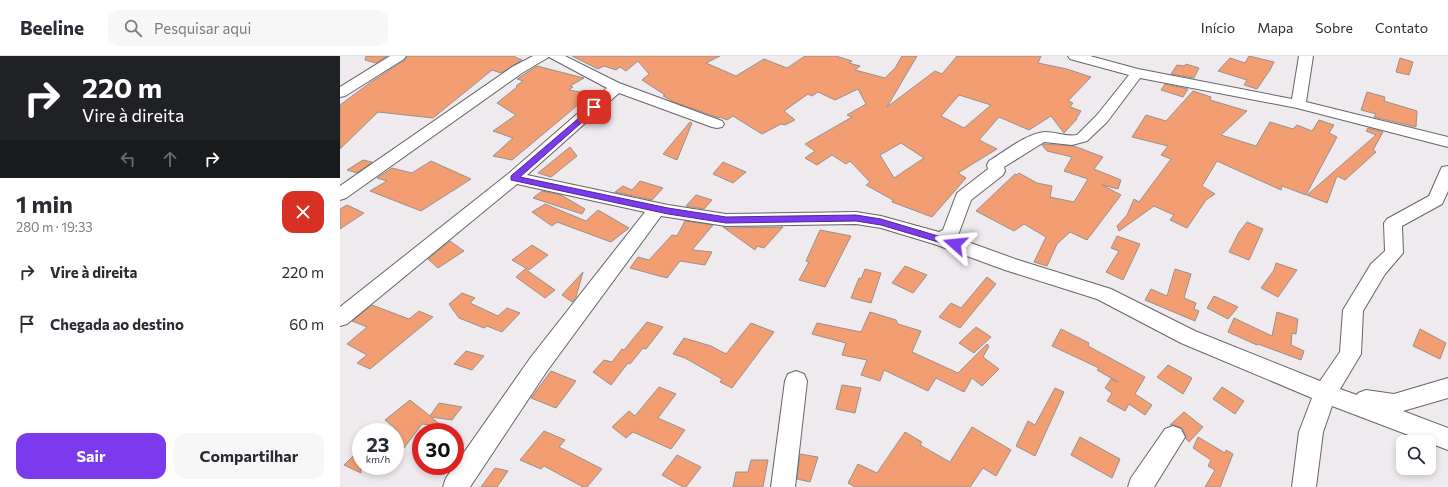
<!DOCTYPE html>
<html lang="pt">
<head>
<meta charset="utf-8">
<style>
	:root { --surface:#fff; --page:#f7f7f7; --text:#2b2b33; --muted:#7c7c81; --line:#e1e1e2; --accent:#7c3aed }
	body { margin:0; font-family:Commissioner,sans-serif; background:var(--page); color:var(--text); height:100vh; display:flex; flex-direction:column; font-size:15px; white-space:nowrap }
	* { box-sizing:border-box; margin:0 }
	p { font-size:13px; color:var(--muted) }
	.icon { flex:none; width:22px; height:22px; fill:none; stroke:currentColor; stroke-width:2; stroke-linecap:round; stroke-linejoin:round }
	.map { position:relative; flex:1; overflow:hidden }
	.side { display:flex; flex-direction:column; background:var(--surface); width:340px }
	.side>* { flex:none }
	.banner { background:#202124; color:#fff; overflow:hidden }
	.fabs { position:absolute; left:1056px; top:379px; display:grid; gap:8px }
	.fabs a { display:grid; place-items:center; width:40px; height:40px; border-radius:8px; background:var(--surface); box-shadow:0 2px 6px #0003; font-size:20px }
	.speed { position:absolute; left:12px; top:367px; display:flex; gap:8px; font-size:20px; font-weight:700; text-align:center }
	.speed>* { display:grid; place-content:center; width:52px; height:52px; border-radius:50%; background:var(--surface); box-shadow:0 2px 6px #0003; line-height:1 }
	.speed small { font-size:10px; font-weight:400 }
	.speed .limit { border:6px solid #d22; background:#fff; color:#111 }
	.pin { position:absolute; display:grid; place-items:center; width:34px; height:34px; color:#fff; margin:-17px; border-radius:8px; box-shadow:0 2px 6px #0006 }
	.me { position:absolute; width:44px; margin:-22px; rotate:288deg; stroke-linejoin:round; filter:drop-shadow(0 0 3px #0008) }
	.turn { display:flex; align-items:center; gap:14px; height:84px; padding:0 16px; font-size:18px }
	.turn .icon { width:52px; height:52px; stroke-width:2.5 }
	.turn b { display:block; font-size:28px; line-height:34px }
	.lanes { display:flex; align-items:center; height:38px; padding:0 16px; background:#0003; justify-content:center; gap:20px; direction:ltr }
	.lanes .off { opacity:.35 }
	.round { display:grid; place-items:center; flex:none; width:42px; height:42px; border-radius:12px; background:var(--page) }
	.head { display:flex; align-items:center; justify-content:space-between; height:68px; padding:0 16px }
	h1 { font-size:24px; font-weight:700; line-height:30px }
	.button { display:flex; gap:8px; margin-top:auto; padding:8px 16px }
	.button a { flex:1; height:46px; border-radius:12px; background:var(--accent); color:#fff; font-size:16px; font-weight:700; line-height:46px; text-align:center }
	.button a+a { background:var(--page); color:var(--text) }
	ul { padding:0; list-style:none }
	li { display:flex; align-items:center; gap:12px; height:52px; padding:0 16px }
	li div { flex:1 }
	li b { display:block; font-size:15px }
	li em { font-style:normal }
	header { display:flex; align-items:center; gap:24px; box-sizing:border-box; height:56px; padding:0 20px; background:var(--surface); border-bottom:1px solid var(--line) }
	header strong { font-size:19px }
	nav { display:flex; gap:22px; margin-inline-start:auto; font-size:14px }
	.search { width:280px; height:36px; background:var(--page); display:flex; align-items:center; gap:10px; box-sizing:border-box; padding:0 14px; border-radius:12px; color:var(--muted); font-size:15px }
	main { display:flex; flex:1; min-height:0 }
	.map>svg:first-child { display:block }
	.building { fill:#f39d72; stroke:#97928f; fill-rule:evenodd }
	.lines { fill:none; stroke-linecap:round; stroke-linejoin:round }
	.minor-casing { stroke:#676367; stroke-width:2 }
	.minor { fill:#fff; fill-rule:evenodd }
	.route { fill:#7c3aed; stroke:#51269a }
</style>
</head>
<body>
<header>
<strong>Beeline</strong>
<div class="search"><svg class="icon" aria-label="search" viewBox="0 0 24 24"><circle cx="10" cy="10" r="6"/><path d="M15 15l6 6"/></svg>Pesquisar aqui</div>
<nav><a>Início</a><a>Mapa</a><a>Sobre</a><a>Contato</a></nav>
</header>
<main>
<section class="side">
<div class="banner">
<div class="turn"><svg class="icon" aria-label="right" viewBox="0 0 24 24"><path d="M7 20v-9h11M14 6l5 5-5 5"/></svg><div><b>220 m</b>Vire à direita</div></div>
<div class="lanes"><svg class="icon off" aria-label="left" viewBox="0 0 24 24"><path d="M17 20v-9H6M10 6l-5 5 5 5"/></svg><svg class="icon off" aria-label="ahead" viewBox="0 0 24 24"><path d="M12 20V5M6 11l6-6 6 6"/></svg><svg class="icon" aria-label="right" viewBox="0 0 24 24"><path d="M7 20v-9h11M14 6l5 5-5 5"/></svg></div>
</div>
<div class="head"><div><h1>1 min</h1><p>280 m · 19:33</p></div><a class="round" style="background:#d93025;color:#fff"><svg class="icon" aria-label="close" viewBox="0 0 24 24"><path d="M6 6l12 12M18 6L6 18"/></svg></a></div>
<ul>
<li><svg class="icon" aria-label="right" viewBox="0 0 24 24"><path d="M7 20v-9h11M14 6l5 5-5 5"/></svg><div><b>Vire à direita</b></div><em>220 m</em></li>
<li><svg class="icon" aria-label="arrive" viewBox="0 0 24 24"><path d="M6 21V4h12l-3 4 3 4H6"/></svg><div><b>Chegada ao destino</b></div><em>60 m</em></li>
</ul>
<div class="button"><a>Sair</a><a>Compartilhar</a></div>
</section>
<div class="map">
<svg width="1108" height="431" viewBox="0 0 1108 431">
	<rect width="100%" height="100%" fill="#efeaee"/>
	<path class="building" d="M26,0H47L36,7L25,4Z
		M67,0H173L182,4L161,17L152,14L93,62L38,56L0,93V49L31,26L65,4Z
		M232,0H380L366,7L396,20L424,3L447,12L465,0H496L512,5L509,7L520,10L515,14L545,22L555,12L562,0H577L547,51L595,15L602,18L617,0H701L698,7L727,13L751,21L728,45L733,47L730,51L741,55L736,63H737L724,77L711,60L689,74L659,61L639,84L657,93L618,117L626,122L592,161L552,146L553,144L526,129L530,126L510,105L506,108L492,99L477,109L465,102L475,95L465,88L512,61L507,59L526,48L518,33L495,44L478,36L472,40L468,38L444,55L455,64L445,69L441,68L422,78L393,60L387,64L380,61L379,62L334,46L323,40L325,39L302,24L309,18L298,5L286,15L280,11L276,14L264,10L258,13ZM619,39L651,49L624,72L601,60ZM561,87L584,102L554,122L540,99Z
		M909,0L934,6L930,14L917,33L904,29L907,24L878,15L890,2L905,7Z
		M1060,2L1073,6L1069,19L1056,16Z
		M846,8L859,12L854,22L831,18L837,9L844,10Z
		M197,10L244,22L230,30L233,31L229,34L251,38L172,104L153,100L173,82L153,75L176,59L157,47L177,31L176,30L183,25L177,23Z
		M825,28L848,33L843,41L821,34Z
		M853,35L871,41L870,44L907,55L881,79L916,90L930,66L953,73L957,69L972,75L979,64L994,69L989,77L997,81L966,139L942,130L941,134L877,105L862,130L875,138L866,144L847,172L830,164L834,159L814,150L779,175L777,170L787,159L794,143L799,146L831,103L821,99L828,90L792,81L806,59L826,65Z
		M1027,36L1045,41L1044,45L1077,55L1076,71L1034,61L1036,58L1021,54Z
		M350,66L352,67L337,104L323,98Z
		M1028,72L1043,76L1033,94L1036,96L1005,124L997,120L987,147L967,139L1036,79L1026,75Z
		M704,88L734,90L763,101L754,113L781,124L778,133L762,129L781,139L747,184L730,176L717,188L707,210L694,206L706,181L684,168L674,175L636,155L675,118L677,119L679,117L697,127L712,130L710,141L734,146L748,123L724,115L732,101L707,95L702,89Z
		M230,91L237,100L211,121L198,117Z
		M23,104L32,106L17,117L7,114Z
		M91,105L131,123L81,155L30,135L47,125L37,122L52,112L72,117Z
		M383,106L406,116L393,127L373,118Z
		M300,125L323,132L312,144L275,136L283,130L292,134Z
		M202,135L221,139L245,153L242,158L193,142Z
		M356,139L372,144L364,153L346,150Z
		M205,148L246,165L258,154L289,172L271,186L217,166L212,170L192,156Z
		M7,149L24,157L0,173V153Z
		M345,165L373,169L352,194L372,196L365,209L340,205L327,222L290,212L298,201L309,204L332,179L337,180Z
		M907,166L923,173L909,204L889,196L899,176Z
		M383,171L386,172L443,171L424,192L417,190L415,194Z
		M480,174L511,180L485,231L459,224L469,206L466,205Z
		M777,180L800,188L783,224L766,216L779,195L771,192Z
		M110,185L124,195L98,212L88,203Z
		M192,189L208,199L189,214L172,204Z
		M936,207L957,214L938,241L921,232L934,214Z
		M565,210L587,219L573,237L552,227Z
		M185,213L215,234L205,242L176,221Z
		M525,213L541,217L531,247L511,242L519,222L521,223Z
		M835,213L851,218L844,242L856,247L854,253L859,255L855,265L805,244L811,233L827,240Z
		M243,216L236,241L232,246L222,239Z
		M647,221L656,228L620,272L599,261L611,247L621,252Z
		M122,237L135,242L130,247L158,260L167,252L180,257L162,276L147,270L144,272L119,262L109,248Z
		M874,240L898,251L888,263L867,252Z
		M32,249L69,263L79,255L93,261L30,313L17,307L27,299L7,288L27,271L12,265Z
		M530,256L556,264L558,268L581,275L572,296L618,317L647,288L649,290L643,301L659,313L642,330L632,322L624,336L596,322L588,335L544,314L540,325L521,319L527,304L502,299L506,287L472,278L477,267L521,276Z
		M937,256L958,263L956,278L952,277L951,289L964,295L961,304L918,288L917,289L888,276L894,262L932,280Z
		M307,266L323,271L306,293L303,292L290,308L288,307L271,329L253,316L264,304L272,306L282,293L284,294Z
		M411,267L434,276L392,332L380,326L382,323L345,302L333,298L344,282L371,290L386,298Z
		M636,271L651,281L634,297L619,287Z
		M721,273L749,287L748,290L805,321L795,338L812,349L805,359L789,348L785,355L767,345L772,337L765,332L771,323L778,326L757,314L759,312L712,290Z
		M1080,273L1106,287L1100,303L1073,290Z
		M126,295L144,300L132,314L114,308Z
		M828,309L852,322L843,338L817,321Z
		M211,315L236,325L216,352L191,342Z
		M502,329L521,332L515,357L496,353Z
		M319,331L336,338L318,362L345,374L331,393L293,376L286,382L272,371L289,355L295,360Z
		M882,331L904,345L895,358L873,343Z
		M715,332L724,336L695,400L676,390L688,365L695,369Z
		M70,344L90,360L99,347L122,351L112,364L91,361L102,370L82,368L64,392L55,391V372L45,364Z
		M844,356L863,371L849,386L846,383V380L842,372L834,369H830Z
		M632,371L671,394L656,420L643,412L630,431H515L508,427L518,408L537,417L565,376L582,386L580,389L610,406Z
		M204,375L225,384L219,391L262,413L247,431H243L204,410L201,413L180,404Z
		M740,381L780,403L772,422L731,399Z
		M858,381L885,397L886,394L893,398L880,431H865L875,414L868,410L871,404L853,392Z
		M21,392V417L4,409Z
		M460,398L478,401L470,426L457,423Z
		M337,399L361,411L346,431H343L322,419Z
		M411,404H428L423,431H393L396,416H408Z
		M155,412L168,415L157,431H141Z"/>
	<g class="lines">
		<defs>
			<path id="minor" d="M50,0H66L64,3L5,40L0,41V31Z
				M193,0H225L279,27L382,65L384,68L382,71L377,72L372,71L279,37L187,119L328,149L386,158L516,156L541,160L599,176L603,174L617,137L648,113L647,109L649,105C664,96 687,77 705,76C716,76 726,81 737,79L757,59L789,19L730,3L728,0H750L798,13L952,43L959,0H973L966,46L1108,81V91L957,52L800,22L767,66L747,85L732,89L704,86L664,111L665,115L663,119L631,144L617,182L678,204L771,233L855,275L980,325L1000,296L1003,254L1031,208L1045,195L1044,167L1047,163L1089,140L1100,115L1102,111L1108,110V135L1102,148L1062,170L1063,197L1045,218L1023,255L1021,298L1000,333L1017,339L1018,337L1026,334L1054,338L1108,322V342L1063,355L1108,372V394L992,350L983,376L976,431H952L959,376L972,342L841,287L757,243L665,214L594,188L541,172L516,168L386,170L321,160L207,315L130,431H103L106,422L191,301L305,156L177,128L7,268L0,270V251L168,118L267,32L209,1L182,17L6,142L0,144V130L172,11Z
				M456,315L464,318L467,325L455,431H431L445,325L448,318Z
				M833,370L841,373L845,381L814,431H788L791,422L825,373Z"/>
		</defs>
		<use href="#minor" class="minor-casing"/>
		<use href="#minor" class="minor"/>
	</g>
	<path class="route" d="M254,49L258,51L257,53L180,121L328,152L386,161L516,159L541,163L618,186L619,188L615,191L541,169L516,165L386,167L328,158L171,124V120Z"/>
</svg>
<div class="fabs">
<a><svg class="icon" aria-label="search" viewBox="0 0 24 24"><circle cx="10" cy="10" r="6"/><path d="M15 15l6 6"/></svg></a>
</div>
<div class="speed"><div>23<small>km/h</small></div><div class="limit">30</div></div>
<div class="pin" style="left:254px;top:51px;background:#d93025"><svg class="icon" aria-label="arrive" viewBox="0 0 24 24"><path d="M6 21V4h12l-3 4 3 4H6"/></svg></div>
<svg class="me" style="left:615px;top:188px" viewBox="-20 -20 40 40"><path d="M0-17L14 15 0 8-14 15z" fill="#7c3aed" stroke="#fff" stroke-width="4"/></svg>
</div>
</main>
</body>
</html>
